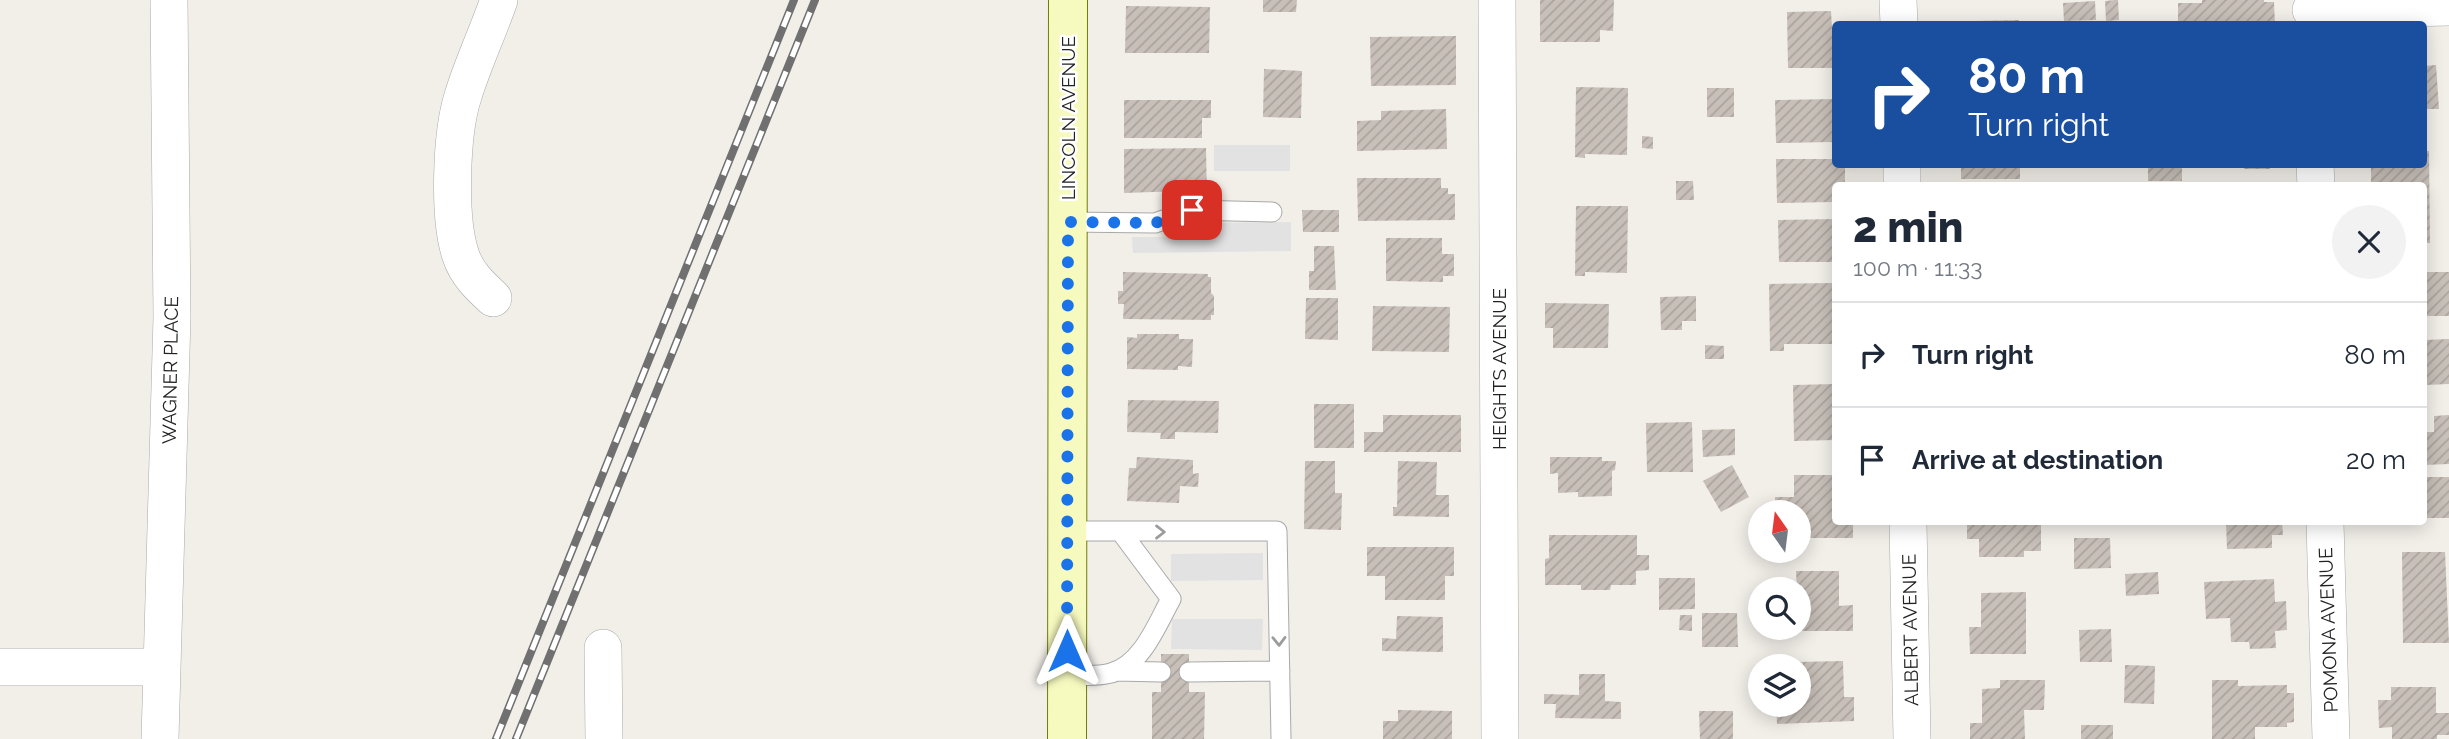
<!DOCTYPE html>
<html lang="en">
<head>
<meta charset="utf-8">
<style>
	:root { --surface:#fff; --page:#f2f2f3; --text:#1f2937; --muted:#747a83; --line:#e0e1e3 }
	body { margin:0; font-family:Raleway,sans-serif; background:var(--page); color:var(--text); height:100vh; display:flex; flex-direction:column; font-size:26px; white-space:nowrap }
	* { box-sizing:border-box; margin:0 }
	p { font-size:23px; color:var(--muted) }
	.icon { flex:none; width:38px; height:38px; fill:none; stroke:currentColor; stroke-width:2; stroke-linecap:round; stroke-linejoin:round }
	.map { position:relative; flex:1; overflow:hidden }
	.side { position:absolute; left:1832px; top:182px; width:595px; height:343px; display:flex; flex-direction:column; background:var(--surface); border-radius:7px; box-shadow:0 4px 18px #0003 }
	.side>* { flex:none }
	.guide { position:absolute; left:1832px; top:21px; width:595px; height:147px; border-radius:7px; box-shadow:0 4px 18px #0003; background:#1a4fa0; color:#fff; overflow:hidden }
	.needle { width:46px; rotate:346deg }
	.controls { position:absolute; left:1748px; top:500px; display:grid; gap:14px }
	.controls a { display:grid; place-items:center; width:63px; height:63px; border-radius:50%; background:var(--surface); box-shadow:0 4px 18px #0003; font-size:35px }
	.pin { position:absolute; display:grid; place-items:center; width:60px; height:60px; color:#fff; margin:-30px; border-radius:14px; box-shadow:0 4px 10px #0006 }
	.me { position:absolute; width:77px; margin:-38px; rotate:0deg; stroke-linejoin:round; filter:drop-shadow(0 0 5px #0008) }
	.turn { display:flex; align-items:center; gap:24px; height:147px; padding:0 21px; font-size:32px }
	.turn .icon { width:91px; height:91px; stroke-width:2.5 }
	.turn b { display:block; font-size:49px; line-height:60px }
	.round { display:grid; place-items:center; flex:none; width:74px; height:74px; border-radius:37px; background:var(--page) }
	.summary { display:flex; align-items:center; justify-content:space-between; height:119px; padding:0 21px }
	h1 { font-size:42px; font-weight:800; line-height:52px }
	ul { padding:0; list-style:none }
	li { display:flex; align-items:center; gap:21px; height:105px; padding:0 21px; border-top:2px solid var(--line) }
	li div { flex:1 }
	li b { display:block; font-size:26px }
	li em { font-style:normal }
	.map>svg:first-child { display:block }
	.parking { fill:#e2e2e2 }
	.building { fill:url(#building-hatch) }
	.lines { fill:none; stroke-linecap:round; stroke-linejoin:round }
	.lane-casing { stroke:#a9a9a9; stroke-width:21 }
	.street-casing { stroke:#a9a9a9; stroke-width:38 }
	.secondary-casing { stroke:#707d05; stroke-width:40 }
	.lane { stroke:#fff; stroke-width:19 }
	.street { stroke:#fff; stroke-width:37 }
	.secondary { stroke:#f7fabf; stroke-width:38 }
	.rail-casing { stroke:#707070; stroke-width:8 }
	.rail { stroke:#fff; stroke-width:5; stroke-dasharray:16; stroke-linecap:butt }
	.oneway { stroke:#9c9c9c }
	.route { stroke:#1a73e8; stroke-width:12; stroke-dasharray:0 21.6 }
	.labels { text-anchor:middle; stroke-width:5; stroke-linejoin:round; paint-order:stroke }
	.street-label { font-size:19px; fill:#222; stroke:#fff }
</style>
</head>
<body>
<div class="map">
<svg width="2449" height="739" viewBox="0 0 2449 739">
	<defs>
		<pattern id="building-hatch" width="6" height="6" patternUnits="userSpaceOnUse" patternTransform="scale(1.75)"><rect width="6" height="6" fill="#c7bfb8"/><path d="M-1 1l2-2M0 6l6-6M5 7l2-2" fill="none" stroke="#aba49e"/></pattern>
	</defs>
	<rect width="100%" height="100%" fill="#f2efe9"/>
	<path class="parking" d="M1214,145H1290V171H1214Z
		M1291,222V251L1133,253L1132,237H1203L1204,223Z
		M1263,553V580L1171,581V554Z
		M1172,619H1263L1262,650L1171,649Z"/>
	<path class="building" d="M1263,0H1297L1296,12H1263Z
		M1540,0H1614L1613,31L1600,30V42H1540Z
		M2115,0H2118L2119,20L2106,21L2105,1Z
		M2202,0H2264V2H2274L2275,24H2178V3H2202Z
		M2095,1L2096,20L2064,21L2063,3Z
		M1126,6L1210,7L1209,53H1125Z
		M1831,11L1832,28H1836V51H1832V68H1788L1787,12Z
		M2019,20V24H1973V21Z
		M2093,21L2094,24H2075V22Z
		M1456,36V85L1371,86L1370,37Z
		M2436,65L2439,109H2424V66Z
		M1264,69L1302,71L1301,118L1263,117Z
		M1576,87L1628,88L1627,155L1585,154V158L1575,157Z
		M1707,88H1734V117H1707Z
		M1836,99L1834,142L1776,143L1775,100Z
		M1124,100H1211V118H1202V138H1124Z
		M1446,109L1447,149L1357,151V121L1381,120V111Z
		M1642,136L1653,137V149L1642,148Z
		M1206,148L1207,197L1182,198V191L1124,193V149Z
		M2424,151H2429L2430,243H2424V186H2371V165L2424,164Z
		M1776,159H1836V164H1845V185H1835V202L1777,203Z
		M1961,164H2020V179H1961Z
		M2148,164H2182V181H2148Z
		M2244,164H2270V169H2244Z
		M1357,178H1441V188H1448V194H1455V220L1358,221Z
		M1676,181H1693L1694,200H1676Z
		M1576,206H1628L1627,273L1585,272V276H1575Z
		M1302,210H1339V232H1303Z
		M1836,219V262H1779L1778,220Z
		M1386,238H1442V254H1454V276H1443V282L1386,281Z
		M1314,246H1334L1336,290H1309V271H1314Z
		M1123,272L1208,274V277H1211V293L1214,296V315H1211V320L1123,319L1124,304H1118V291H1123Z
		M2424,272H2449V316H2424Z
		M1836,283V344H1784V351H1770L1769,284Z
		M1696,296V321H1682V330H1661L1660,297Z
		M1306,298H1338V340L1305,339Z
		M1545,303L1609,304L1608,348H1553V328H1545Z
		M1373,306L1450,307L1449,352L1372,351Z
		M1137,334H1179V339H1193L1192,367L1178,366V370L1127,369V337L1137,338Z
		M2449,339V384L2425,385V340Z
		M1705,345L1724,346V359H1705Z
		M1836,384V440L1794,441L1793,385Z
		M1128,400L1219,401L1218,433L1175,432V439H1160L1161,433L1127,432Z
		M1314,404H1354V448H1314Z
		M1383,415H1461V452H1364V432H1383Z
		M2449,415V464L2424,465V432H2434V416Z
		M1692,422L1693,472H1647L1646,423Z
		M1735,429V455L1703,457L1702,430Z
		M1137,457L1193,460V474L1199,473L1198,487L1180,486L1179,503L1127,501L1129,468H1136Z
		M1550,457H1602V461H1616L1615,470L1612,471V496L1578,497V492L1558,493V473L1550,474Z
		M1305,461H1335V493H1342L1341,530L1304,529Z
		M1398,461L1437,462L1436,495H1449V517L1393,516V507H1397Z
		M1732,465L1749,497L1721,512L1703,481Z
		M1794,475H1836V522H1853V538H1799V513H1775V497H1794Z
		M2424,477H2449V518H2424Z
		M1967,522H2024V524H2041V551H2024V557H1979V539H1967Z
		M2226,522H2282L2283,535H2272V548L2227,549Z
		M1549,535H1637V555H1649V570L1636,571V585H1611L1610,590H1581V585H1545V559L1549,558Z
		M2074,538H2110L2111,568L2074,569Z
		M1367,547H1454V576H1445V600H1385V576H1367Z
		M2402,552H2445L2449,643H2403Z
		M1796,571H1839V606L1853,605V631H1796V628H1799Z
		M2158,572L2159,594L2126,596L2125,574Z
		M1659,578H1695V609L1659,610Z
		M2274,579L2275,602L2286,601L2287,630L2275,631L2276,648L2250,649L2249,642H2231L2230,618L2206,619L2204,582Z
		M2026,592V654H1970L1969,627H1981V593Z
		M1702,613H1737L1738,647H1702Z
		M1680,615H1692V631L1679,630Z
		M1397,616L1443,617V652L1382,651V638L1396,639Z
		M2111,629L2112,662H2080L2079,630Z
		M1161,654H1189V692H1205L1204,739H1152V692H1161Z
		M1843,661L1844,697H1854V721L1777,724L1776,705H1799V667H1796V662Z
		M2125,665L2155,666L2154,704L2124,703Z
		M1579,674H1605V701L1621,702V719L1555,718L1556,704H1544V694L1579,695Z
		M2000,680H2045L2044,710H2024L2025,739H1970V723H1982V689L2000,688Z
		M2212,680H2238V686L2287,685V693H2294V722L2287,723V727H2255V739H2212Z
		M2391,687H2436V713H2449V735H2437V739H2392V727L2379,728L2378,700H2391Z
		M1398,710L1452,711V739H1383V721H1398Z
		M1699,711H1733V739H1700Z
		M2081,725H2113V739H2081Z"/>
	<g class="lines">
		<defs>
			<path id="lane" d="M1068,222L1155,223L1192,210L1272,212
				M1067,531H1277L1281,739
				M1116,671L1161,672
				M1189,672L1280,671
				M1067,675C1081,675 1098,677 1111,673C1142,665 1157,624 1171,599L1121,532"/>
			<path id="street" d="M1497,0L1500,739
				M1898,0L1899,24
				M2311,10L2449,7
				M1902,164V186
				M2315,164L2316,186
				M493,298C480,286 467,274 461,256C448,219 451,133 463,96C473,63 488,32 499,0
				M1908,522L1912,739
				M2325,522L2331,739
				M603,648L604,739
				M0,667H162
				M160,739L172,317L169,0"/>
			<path id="secondary" d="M1067,739L1068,0"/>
		</defs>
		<use href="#lane" class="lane-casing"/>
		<use href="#street" class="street-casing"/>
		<use href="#secondary" class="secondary-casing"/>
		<use href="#lane" class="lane"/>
		<use href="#street" class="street"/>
		<use href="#secondary" class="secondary"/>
		<defs>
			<path id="rail" d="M496,739L794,0
				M516,739L815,0"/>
		</defs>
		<use href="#rail" class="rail-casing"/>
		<use href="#rail" class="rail"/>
	</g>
	<defs><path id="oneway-chevron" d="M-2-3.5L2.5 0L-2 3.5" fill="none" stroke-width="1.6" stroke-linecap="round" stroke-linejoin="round" transform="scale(1.75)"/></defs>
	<g class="oneway">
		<use href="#oneway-chevron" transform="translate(1160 532)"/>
		<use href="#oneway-chevron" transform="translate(1279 641) rotate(89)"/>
	</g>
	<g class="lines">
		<path class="route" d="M1067,651L1068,222L1155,223L1192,210"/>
	</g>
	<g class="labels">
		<g class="street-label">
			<text transform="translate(1068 118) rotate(-90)" y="7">LINCOLN AVENUE</text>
			<text transform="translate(1499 369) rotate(-90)" y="7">HEIGHTS AVENUE</text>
			<text transform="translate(170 370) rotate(-89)" y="7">WAGNER PLACE</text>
			<text transform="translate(1910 630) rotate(-91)" y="7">ALBERT AVENUE</text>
			<text transform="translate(2328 630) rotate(-92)" y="7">POMONA AVENUE</text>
		</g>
	</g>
</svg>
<div class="controls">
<a><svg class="needle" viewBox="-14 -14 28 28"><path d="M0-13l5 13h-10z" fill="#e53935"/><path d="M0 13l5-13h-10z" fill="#747a83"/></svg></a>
<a><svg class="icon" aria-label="search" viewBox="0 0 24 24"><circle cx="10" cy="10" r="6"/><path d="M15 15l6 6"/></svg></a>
<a><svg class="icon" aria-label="layers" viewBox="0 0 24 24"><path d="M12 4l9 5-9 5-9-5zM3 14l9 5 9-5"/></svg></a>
</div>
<div class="pin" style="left:1192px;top:210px;background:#d93025"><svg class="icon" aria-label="arrive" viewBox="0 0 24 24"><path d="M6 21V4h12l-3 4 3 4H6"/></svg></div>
<svg class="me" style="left:1067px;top:651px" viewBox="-20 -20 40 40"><path d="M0-17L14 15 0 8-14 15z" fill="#1a73e8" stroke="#fff" stroke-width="4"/></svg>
<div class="guide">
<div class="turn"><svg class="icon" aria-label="right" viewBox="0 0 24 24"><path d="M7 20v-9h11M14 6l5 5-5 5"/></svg><div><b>80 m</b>Turn right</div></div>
</div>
<section class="side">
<div class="summary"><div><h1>2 min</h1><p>100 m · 11:33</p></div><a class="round"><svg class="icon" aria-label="close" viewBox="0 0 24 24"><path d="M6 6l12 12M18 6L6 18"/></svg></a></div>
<ul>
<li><svg class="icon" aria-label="right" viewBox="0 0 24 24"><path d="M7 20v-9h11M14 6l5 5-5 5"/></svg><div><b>Turn right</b></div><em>80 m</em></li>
<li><svg class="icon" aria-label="arrive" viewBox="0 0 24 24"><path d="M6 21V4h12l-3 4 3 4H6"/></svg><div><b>Arrive at destination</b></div><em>20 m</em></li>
</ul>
</section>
</div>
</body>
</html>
